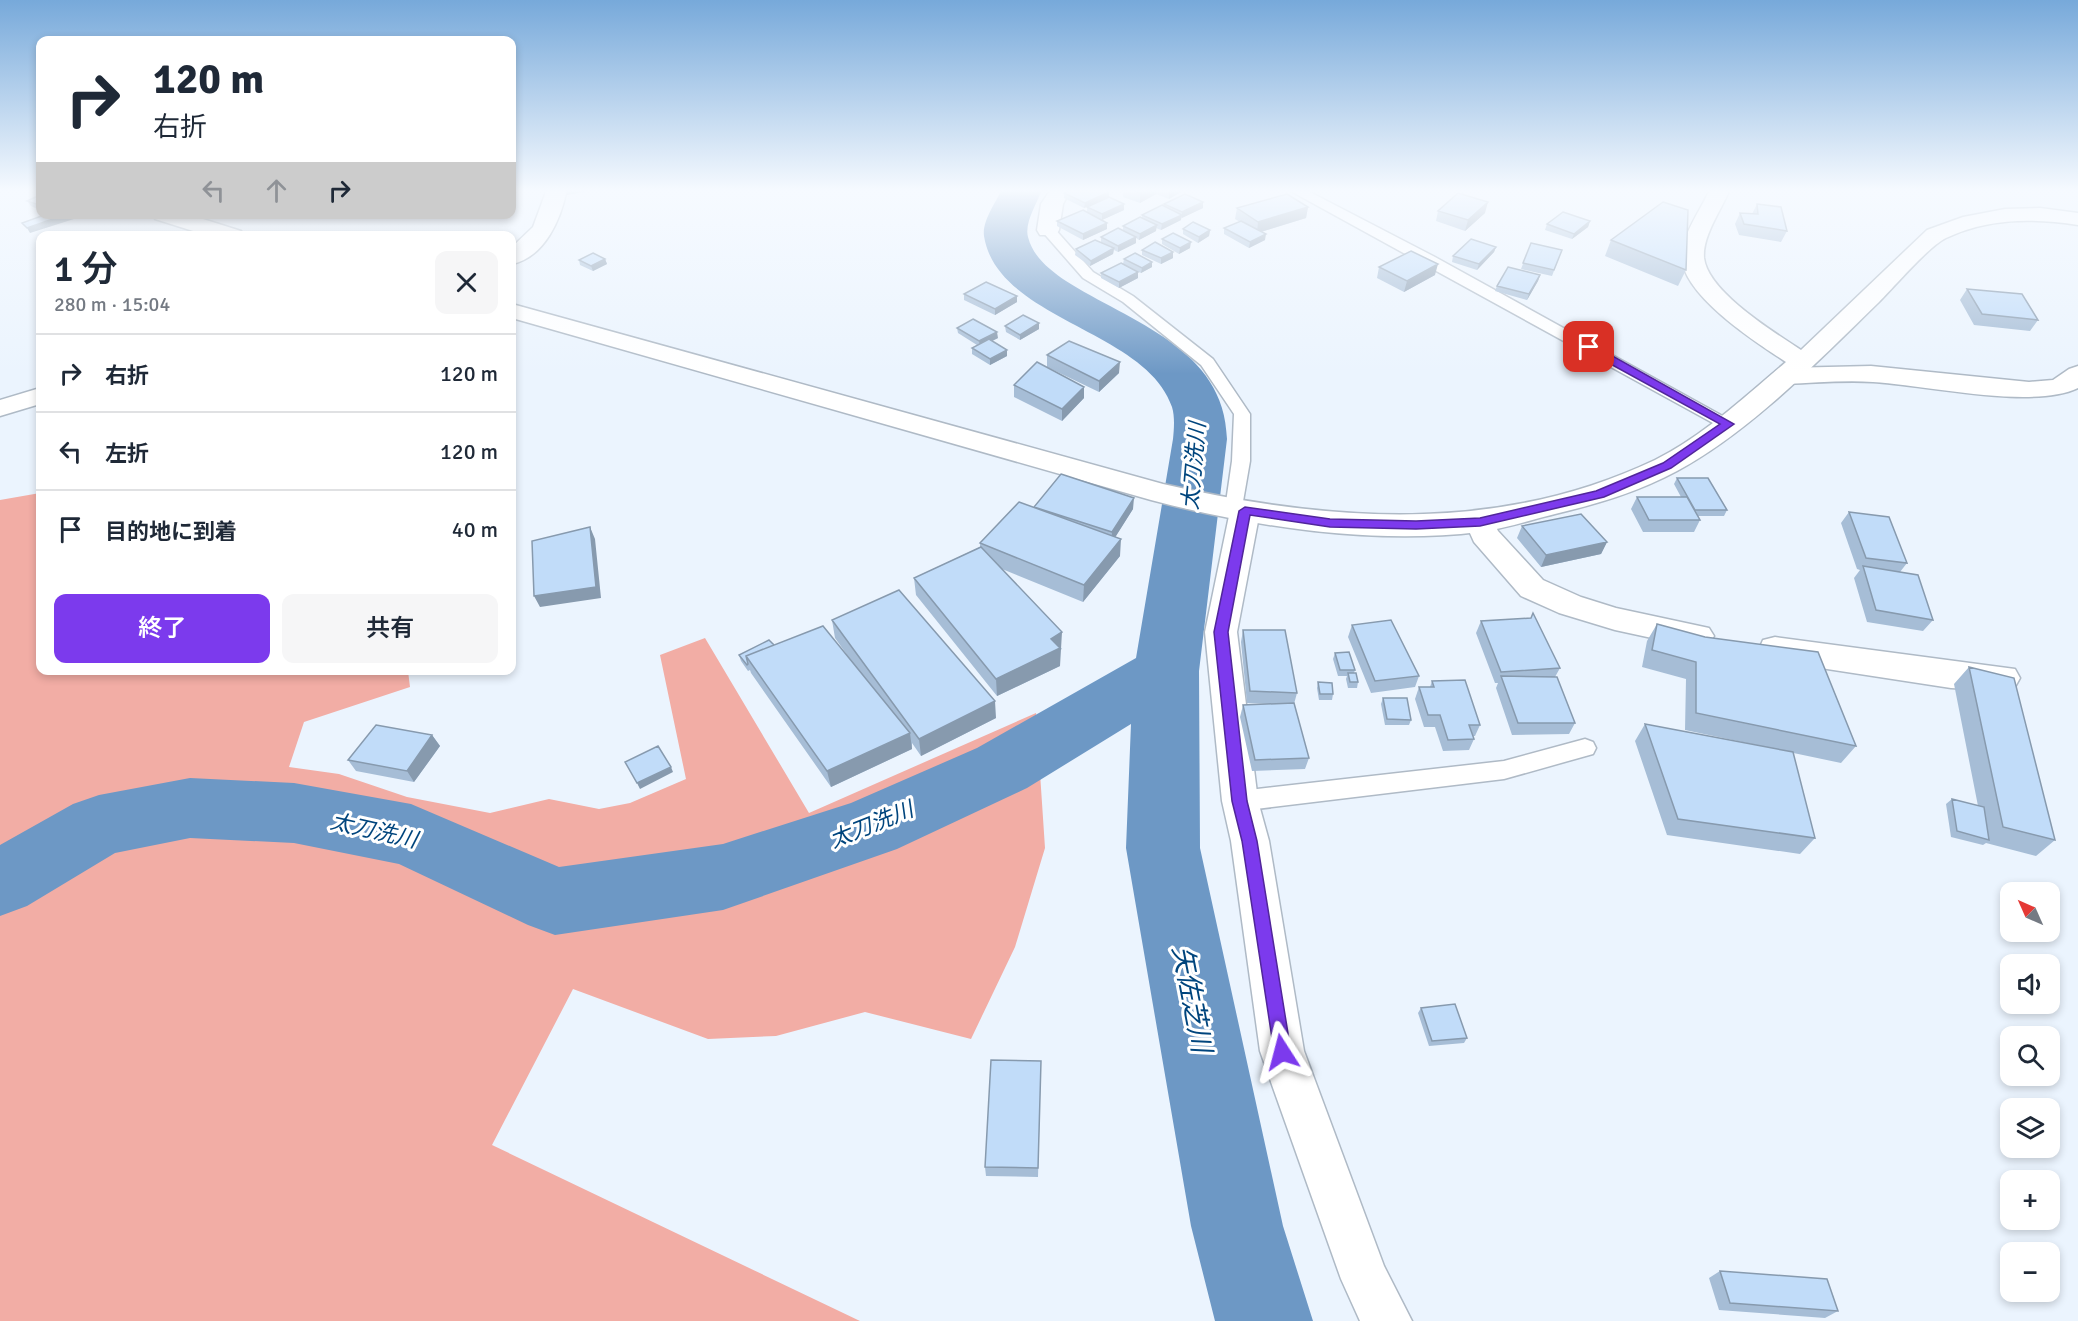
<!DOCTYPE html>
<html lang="ja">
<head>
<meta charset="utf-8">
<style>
	:root { --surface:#fff; --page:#f6f6f7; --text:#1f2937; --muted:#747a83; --line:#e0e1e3; --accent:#7c3aed }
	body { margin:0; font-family:Signika,"Noto Sans JP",sans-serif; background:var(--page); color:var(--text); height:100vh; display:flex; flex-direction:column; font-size:22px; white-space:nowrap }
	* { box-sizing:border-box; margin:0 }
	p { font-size:20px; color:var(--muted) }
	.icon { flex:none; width:33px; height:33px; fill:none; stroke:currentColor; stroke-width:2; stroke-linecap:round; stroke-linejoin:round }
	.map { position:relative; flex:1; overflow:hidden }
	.details { position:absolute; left:36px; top:231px; width:480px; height:444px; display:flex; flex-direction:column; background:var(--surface); border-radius:12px; box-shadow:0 3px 9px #0003 }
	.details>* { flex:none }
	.top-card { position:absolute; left:36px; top:36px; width:480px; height:183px; border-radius:12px; box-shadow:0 3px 9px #0003; background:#fff; color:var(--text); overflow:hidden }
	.needle { width:39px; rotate:315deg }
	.controls { position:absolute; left:2000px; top:882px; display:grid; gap:12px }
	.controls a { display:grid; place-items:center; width:60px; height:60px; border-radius:12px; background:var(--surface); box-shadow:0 3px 9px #0003; font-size:30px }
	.pin { position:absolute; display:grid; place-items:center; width:51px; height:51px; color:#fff; margin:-26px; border-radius:12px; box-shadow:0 3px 9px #0006 }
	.me { position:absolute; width:66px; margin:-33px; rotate:351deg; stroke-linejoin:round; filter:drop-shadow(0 0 4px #0008) }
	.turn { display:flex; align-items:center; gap:21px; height:126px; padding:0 18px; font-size:27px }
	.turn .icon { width:78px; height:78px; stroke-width:2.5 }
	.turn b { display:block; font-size:42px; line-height:51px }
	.lanes { display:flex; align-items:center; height:57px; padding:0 18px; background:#0003; justify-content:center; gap:30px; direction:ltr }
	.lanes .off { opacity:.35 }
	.round { display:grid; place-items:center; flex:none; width:63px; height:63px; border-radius:12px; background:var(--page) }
	.summary { display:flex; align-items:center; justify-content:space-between; height:102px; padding:0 18px }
	h1 { font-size:36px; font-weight:600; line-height:45px }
	.cta { display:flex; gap:12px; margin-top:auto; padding:12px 18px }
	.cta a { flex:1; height:69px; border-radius:12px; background:var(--accent); color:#fff; font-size:24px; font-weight:600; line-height:69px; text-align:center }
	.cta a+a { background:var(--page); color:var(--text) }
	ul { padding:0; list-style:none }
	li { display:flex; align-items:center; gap:18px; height:78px; padding:0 18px; border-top:2px solid var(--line) }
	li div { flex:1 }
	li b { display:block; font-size:22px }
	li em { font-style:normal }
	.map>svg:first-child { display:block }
	.forest { fill:#f2ada5 }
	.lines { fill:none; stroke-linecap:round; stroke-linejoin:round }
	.river { fill:#6d98c5; fill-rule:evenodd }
	.service-casing { stroke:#afbac6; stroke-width:3 }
	.minor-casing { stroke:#afbac6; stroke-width:3 }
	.tertiary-casing { stroke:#afbac6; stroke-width:3 }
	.service { fill:#fff; fill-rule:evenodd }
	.minor { fill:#fff; fill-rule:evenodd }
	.tertiary { fill:#fff; fill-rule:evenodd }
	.wall { fill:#a6bdd6 }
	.shaded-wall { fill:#879aae }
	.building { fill:#c1dcf9; stroke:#879aae; stroke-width:1.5 }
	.route { fill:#7c3aed; stroke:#51269a; stroke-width:1.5 }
	.labels { text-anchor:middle; stroke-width:6; stroke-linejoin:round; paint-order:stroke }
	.water-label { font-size:22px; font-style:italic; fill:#00457d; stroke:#fff }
	.near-water-label { font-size:27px; font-style:italic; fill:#00457d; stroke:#fff }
</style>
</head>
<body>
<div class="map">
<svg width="2078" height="1321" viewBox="0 0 2078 1321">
	<rect width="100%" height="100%" fill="#ebf4fe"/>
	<path class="forest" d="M40,493V670L408,671L410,687L304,722L289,767L339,774L407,797L490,813L549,799L599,809L630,803L686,779L660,655L705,638L809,813L1036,713L1045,848L1015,947L971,1039L865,1012L776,1036L708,1039L573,989L492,1145L860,1321H0V500Z"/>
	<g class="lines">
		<path class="river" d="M1002,189H1042C1038,202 1024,222 1028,237C1033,257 1050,270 1066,281C1130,322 1225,348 1227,439L1199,671L1200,848L1283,1226L1313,1321H1215L1191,1226L1126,848L1131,724L1027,788L897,849L723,910L555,935L528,925L399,864L294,843L190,838L115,853L27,906L0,916V845L73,804L99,795L190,778L294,783L411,804L559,867L723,844L851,803L977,748L1136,658L1173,439C1174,429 1175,417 1172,407C1147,330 997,320 984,236C982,221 996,202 1002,189Z"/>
		<defs>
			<path id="service" d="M1287,189H1304L1435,257L1737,424L1728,429L1722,428Z
				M1048,226L1053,227L1093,272L1133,296L1213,359L1250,414V461L1241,513H1227L1225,509L1232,461L1234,414L1201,365L1123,302L1083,278L1041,230Z
				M1585,739L1593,742L1596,748L1593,754L1504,779L1240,811L1232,808L1228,801L1232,794L1240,791L1504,761Z"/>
			<path id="minor" d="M547,189H567C561,219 545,257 512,264V247L533,227Z
				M1051,189H1071L1063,204L1059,230L1056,235H1040L1037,230L1041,204Z
				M153,214H187L241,231L244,236H209L155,219Z
				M1871,366L2029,382L2053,380L2069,369L2078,366V388C2032,410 1926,385 1873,382C1844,380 1814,383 1785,384L1776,381L1772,376L1776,371L1785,368Z
				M1245,501L1255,504L1260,511L1237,632L1258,801L1269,841L1304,1051L1384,1266L1412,1321H1360L1341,1279L1260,1051L1231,841L1222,801L1205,632L1230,511L1235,504Z
				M1480,512L1490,515L1498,531L1543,580L1581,597L1616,608L1709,628L1714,636L1709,644L1698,648L1615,630L1559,613L1521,596L1474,542L1465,522L1470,515Z
				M1775,637L2015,669L2020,678L2015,687L2003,691L1951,688L1775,661L1763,658L1759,649L1763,640Z"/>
			<path id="tertiary" d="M1710,189H1730C1722,209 1702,236 1704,258C1708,292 1774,332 1801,350L1927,230L1963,217L2005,209L2040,208L2078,213V225C2033,218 1988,218 1946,238C1928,247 1895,286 1879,302C1818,361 1751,431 1677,471C1638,492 1597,504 1555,514C1530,520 1504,529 1479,532C1373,545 1254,527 1151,500L512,318V304L1163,484C1329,522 1497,535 1655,460C1702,437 1746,396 1786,362C1757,343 1682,295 1682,257C1682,234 1701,210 1710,189Z
				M40,388V404L0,416V400Z"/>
		</defs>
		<use href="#service" class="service-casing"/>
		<use href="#minor" class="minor-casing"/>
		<use href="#tertiary" class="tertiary-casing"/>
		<use href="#service" class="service"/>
		<use href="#minor" class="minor"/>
		<use href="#tertiary" class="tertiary"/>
	</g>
	<path class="wall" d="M1123,189H1186L1169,199L1156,194L1140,203L1123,197Z
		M1753,189H1784L1783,192Z
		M1109,192V197L1084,208L1064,198V193Z
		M40,195V210L31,206L27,201Z
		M1164,204L1203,208L1181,218V220L1161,230L1156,228V231L1139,240L1136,238V243L1118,252L1114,250L1113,254L1090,266L1075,255L1076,249L1101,242V237L1123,230V226L1142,218V215L1164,207Z
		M1757,204L1787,231L1781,242L1739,235L1735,224L1740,213L1752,214Z
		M1087,207L1124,210L1102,220L1107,223V229L1083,240L1057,226V221L1087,212Z
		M1308,207L1306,218L1261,232L1265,240L1249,248L1224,234V228L1240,222L1235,219L1237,208Z
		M1438,211L1485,213L1465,231L1436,221Z
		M1590,221L1588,227L1572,239L1545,230L1547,224Z
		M1183,229L1210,230L1209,236L1198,243L1183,234Z
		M1162,239L1190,248L1179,254L1162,244Z
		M1611,240L1686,270L1678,286L1605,256Z
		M1531,243L1562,250L1552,276L1521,269Z
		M1496,247L1494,252L1477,270L1452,262L1453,256Z
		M1142,250L1173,252V258L1161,264L1142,255Z
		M605,259L607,264L593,271L580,265L579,260Z
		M1124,259L1152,262V267L1141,273L1128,267L1138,272V278L1119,288L1101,278V273L1123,264Z
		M1379,267L1435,275L1404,292L1377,278Z
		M1540,275L1538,281L1527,300L1495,291L1497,286Z
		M1967,289L2038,320L2030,331L1974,325L1960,300Z
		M964,294L1017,302L995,315L964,300Z
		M1005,326L1039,329L1020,340L1006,332Z
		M957,328L998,338L992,341L1007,356L990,365L972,354V348L977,345L958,333Z
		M1047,355L1119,373L1099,392L1047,367Z
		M1014,385L1084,398L1062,421L1014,397Z
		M1677,478L1727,510L1724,516H1698L1700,520L1694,532H1643L1631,509L1637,497H1681L1674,484Z
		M1034,507L1133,509L1115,537L1120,556L1083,602L1002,569L1062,649L1060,650V666L997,696L916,595L914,578L980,547V543L1034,508Z
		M1849,512L1907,563L1900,572L1933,620L1923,631L1867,622L1854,578L1860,570L1857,569L1841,523Z
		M1522,526L1607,542L1601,554L1541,567L1517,538Z
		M832,620L996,718L921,756L912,743V749L831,787L751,673L750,670L748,671L741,661L739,655L774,645L850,659L835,638Z
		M1481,621L1560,668L1555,677L1575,723L1569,734L1512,735L1496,688L1498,683H1495L1476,633Z
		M1657,624L1856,746L1841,763L1685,730L1686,679L1642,667L1647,641Z
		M1352,625L1419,676L1415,687L1371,693L1348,637Z
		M1243,630L1297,693L1294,704L1309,758L1305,769L1252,771L1240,717L1243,705L1271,704L1247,703L1241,642Z
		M1335,653L1355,670L1354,673L1358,682L1357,688H1348L1346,679L1347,676H1338L1333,659Z
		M1969,667L2055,840L2036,856L1986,843L1983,845L1951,837L1946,804L1952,799L1978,806L1954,684Z
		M1432,681L1480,725L1475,736H1473L1474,739L1469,750L1443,751L1435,727H1424L1415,699L1419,687H1430Z
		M1318,682L1333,694L1332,700H1319L1317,688Z
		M1383,698L1411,720L1409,725H1385L1381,704Z
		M1645,724L1815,838L1800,854L1667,835L1635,741Z
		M432,735L440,746L414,782L356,771L348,760Z
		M1421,1008L1467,1038L1464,1043L1429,1046L1418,1013Z
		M1041,1061L1038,1177L986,1176L985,1167Z
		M1720,1271L1838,1311L1825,1318L1719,1310L1709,1278Z"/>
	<path class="shaded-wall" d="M565,189H600L567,195Z
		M1147,189H1156V194L1140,203V193Z
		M1169,189H1186L1169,199Z
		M1109,192V197L1084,208L1085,203Z
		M1203,202V208L1182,218V212Z
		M1488,202L1485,213L1465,231L1468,220Z
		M1124,204V210L1102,220V214Z
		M1308,207L1306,218L1257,233L1258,222Z
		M67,214H71L74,219L30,233L27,228Z
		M1182,215L1181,220L1161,230L1162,224Z
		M1590,221L1588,227L1572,239L1574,234Z
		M1107,223V229L1083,240V234Z
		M1157,225L1156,231L1139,240L1140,234Z
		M1210,230L1209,236L1198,243L1199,237Z
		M1266,234L1265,240L1249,248L1250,242Z
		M1136,237V243L1118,252V246Z
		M1191,242L1190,248L1179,254L1180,248Z
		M1496,247L1494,252L1477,270L1479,264Z
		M1114,248L1113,254L1090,266L1091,261Z
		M1173,252V258L1161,264V258Z
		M605,259L607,264L593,271L591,266Z
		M1152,262V267L1141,273L1142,268Z
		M1438,264L1435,275L1404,292L1407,281Z
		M1138,272V278L1119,288V282Z
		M1540,275L1538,281L1527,300L1529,294Z
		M1017,296V302L995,315V309Z
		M1039,323V329L1020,340V335Z
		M997,332L998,338L980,347L979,341Z
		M1007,350V356L990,365V359Z
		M1120,362L1119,373L1099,392V381Z
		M1084,387V398L1062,421V409Z
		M1134,498L1133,509L1111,544L1112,532Z
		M590,527L595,539L601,598L540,607L534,596Z
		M1121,539L1120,556L1083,602L1084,585Z
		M1607,542L1601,554L1541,567L1546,555Z
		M1062,632L1060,666L997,696L996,679L1051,639Z
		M459,670H469L460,673Z
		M995,701L996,718L921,756L919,739Z
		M910,733L912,749L831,787L827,771Z
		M432,735L440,746L414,782L407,771Z
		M671,767L673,772L640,789L637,783Z"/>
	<path class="building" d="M1073,189H1103L1109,192L1085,203L1064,193Z
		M1131,189H1147L1140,193Z
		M1458,193L1488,202L1468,220L1438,211Z
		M1185,194L1203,202L1182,212L1164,204Z
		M1287,194L1308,207L1258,222L1237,208Z
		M40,195V204L39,205L27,201Z
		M1109,197L1124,204L1102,214L1087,207Z
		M1663,202L1688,210L1686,270L1611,240Z
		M1757,204L1781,207L1787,231L1744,224L1740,213L1758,214Z
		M1162,205L1182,215L1162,224L1142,215Z
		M1083,210L1107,223L1083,234L1057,221Z
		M1563,212L1590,221L1574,234L1547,224Z
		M47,214H67L27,228L22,223Z
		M1140,217L1157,225L1140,234L1123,226Z
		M1241,221L1266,234L1250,242L1224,228Z
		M1193,222L1210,230L1199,237L1183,229Z
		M1118,228L1136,237L1118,246L1101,237Z
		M1173,233L1191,242L1180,248L1162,239Z
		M1471,239L1496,247L1479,264L1453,256Z
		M1095,240L1114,248L1091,261L1076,249Z
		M1155,242L1173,252L1161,258L1142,250Z
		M1531,243L1562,250L1554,270L1523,263Z
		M1411,251L1438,264L1407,281L1379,267Z
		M593,253L605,259L591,266L579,260Z
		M1135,253L1152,262L1142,268L1124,259Z
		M1121,263L1138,272L1119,282L1101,273Z
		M1508,267L1540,275L1529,294L1497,286Z
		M986,282L1017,296L995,309L964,294Z
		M1967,289L2022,294L2038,320L1982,314Z
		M1023,315L1039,323L1020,335L1005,326Z
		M973,319L997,332L979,341L957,328Z
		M989,339L1007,350L990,359L972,348Z
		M1069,341L1120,362L1099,381L1047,355Z
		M1037,362L1084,387L1062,409L1014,385Z
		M1061,474L1134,498L1112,532L1034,507Z
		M1677,478H1708L1727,510H1695Z
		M1637,497H1687L1700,520H1649Z
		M1019,502L1121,539L1084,585L980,543Z
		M1849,512L1889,517L1907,563L1866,558Z
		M1581,514L1607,542L1546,555L1522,526Z
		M590,527L596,587L534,596L532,541Z
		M981,547L1062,632L1051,639L1060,648L996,679L914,578Z
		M1863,566L1918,575L1933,620L1876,610Z
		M899,590L995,701L919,739L832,620Z
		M1533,613L1560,668L1501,672L1481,621L1531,618Z
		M1391,620L1419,676L1375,681L1352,625Z
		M1657,624L1705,637L1818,652L1856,746L1696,713V662L1652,650Z
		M823,626L910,733L827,771L746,656Z
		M1243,630H1285L1297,693L1250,691Z
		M769,640L774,645L746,656L748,664L747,665L739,655Z
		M1349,652L1355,670H1340L1335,653Z
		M1969,667L2014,678L2055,840L2003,827Z
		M1348,673H1356L1358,682H1350Z
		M1501,676L1557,677L1575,723H1518Z
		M1465,680L1480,725H1469L1474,739L1448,740L1440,715H1428L1419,687H1434L1432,681Z
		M1318,682L1332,683L1333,694H1320Z
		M1383,698H1407L1411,720L1387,719Z
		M1294,703L1309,758L1255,760L1243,705Z
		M1645,724L1793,752L1815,838L1678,819Z
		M376,725L432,735L407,771L348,760Z
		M658,746L671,767L637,783L625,762Z
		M1952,799L1984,807L1989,840L1957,831Z
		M1455,1004L1467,1038L1432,1041L1421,1008Z
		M991,1060L1041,1061L1038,1168L985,1167Z
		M1720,1271L1827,1279L1838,1311L1730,1303Z"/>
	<linearGradient id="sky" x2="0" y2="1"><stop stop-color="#77a9da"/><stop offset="0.51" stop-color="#f6faff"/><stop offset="1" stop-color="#f6faff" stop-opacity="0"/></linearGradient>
	<rect width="2078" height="374" fill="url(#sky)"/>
	<path class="route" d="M1585,345H1593L1734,424L1671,468L1604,497L1480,526L1416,529L1330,527L1250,515L1228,632L1247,801L1257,841L1291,1052L1288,1058L1282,1060L1275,1058L1242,841L1232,801L1214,632L1239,511L1245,507L1330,519L1416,521L1480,518L1596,491L1663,463L1720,424L1585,350Z"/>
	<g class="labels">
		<g class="water-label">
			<text transform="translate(1193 466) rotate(-85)" y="8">太刀洗川</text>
			<text transform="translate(871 824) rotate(-22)" y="8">太刀洗川</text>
			<text transform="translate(374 830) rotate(13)" y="8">太刀洗川</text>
		</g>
		<g class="near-water-label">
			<text transform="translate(1192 999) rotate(79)" y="9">矢佐芝川</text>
		</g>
	</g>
</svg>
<div class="controls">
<a><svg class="needle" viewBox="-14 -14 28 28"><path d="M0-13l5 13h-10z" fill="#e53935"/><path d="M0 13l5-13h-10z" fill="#747a83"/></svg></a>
<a><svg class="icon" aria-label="sound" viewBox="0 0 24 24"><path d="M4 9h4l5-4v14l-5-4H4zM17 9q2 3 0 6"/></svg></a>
<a><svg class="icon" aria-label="search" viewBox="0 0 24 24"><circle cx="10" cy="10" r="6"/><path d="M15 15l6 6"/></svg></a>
<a><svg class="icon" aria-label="layers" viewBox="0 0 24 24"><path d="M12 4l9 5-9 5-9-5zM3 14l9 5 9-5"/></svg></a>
<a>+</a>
<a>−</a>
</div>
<div class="pin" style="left:1589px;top:347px;background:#d93025"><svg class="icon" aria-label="arrive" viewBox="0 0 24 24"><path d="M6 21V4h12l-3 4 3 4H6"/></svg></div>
<svg class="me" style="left:1282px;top:1052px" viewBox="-20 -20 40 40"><path d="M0-17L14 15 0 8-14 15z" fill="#7c3aed" stroke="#fff" stroke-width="4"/></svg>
<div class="top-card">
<div class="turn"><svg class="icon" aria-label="right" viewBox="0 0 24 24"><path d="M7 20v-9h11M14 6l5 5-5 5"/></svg><div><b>120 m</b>右折</div></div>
<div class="lanes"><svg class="icon off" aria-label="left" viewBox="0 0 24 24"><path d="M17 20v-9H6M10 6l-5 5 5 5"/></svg><svg class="icon off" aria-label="ahead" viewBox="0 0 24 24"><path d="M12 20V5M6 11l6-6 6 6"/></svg><svg class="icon" aria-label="right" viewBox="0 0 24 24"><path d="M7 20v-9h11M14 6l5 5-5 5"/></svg></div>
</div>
<section class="details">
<div class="summary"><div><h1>1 分</h1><p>280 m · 15:04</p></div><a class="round"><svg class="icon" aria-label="close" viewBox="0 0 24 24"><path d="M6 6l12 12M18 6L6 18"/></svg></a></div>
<ul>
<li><svg class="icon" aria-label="right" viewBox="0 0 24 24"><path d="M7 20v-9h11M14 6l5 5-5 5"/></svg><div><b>右折</b></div><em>120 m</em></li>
<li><svg class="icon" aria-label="left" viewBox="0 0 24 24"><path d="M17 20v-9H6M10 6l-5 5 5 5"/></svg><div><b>左折</b></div><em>120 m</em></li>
<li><svg class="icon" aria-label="arrive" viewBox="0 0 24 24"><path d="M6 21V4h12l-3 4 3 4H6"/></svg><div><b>目的地に到着</b></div><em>40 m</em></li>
</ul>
<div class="cta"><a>終了</a><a>共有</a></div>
</section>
</div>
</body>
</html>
